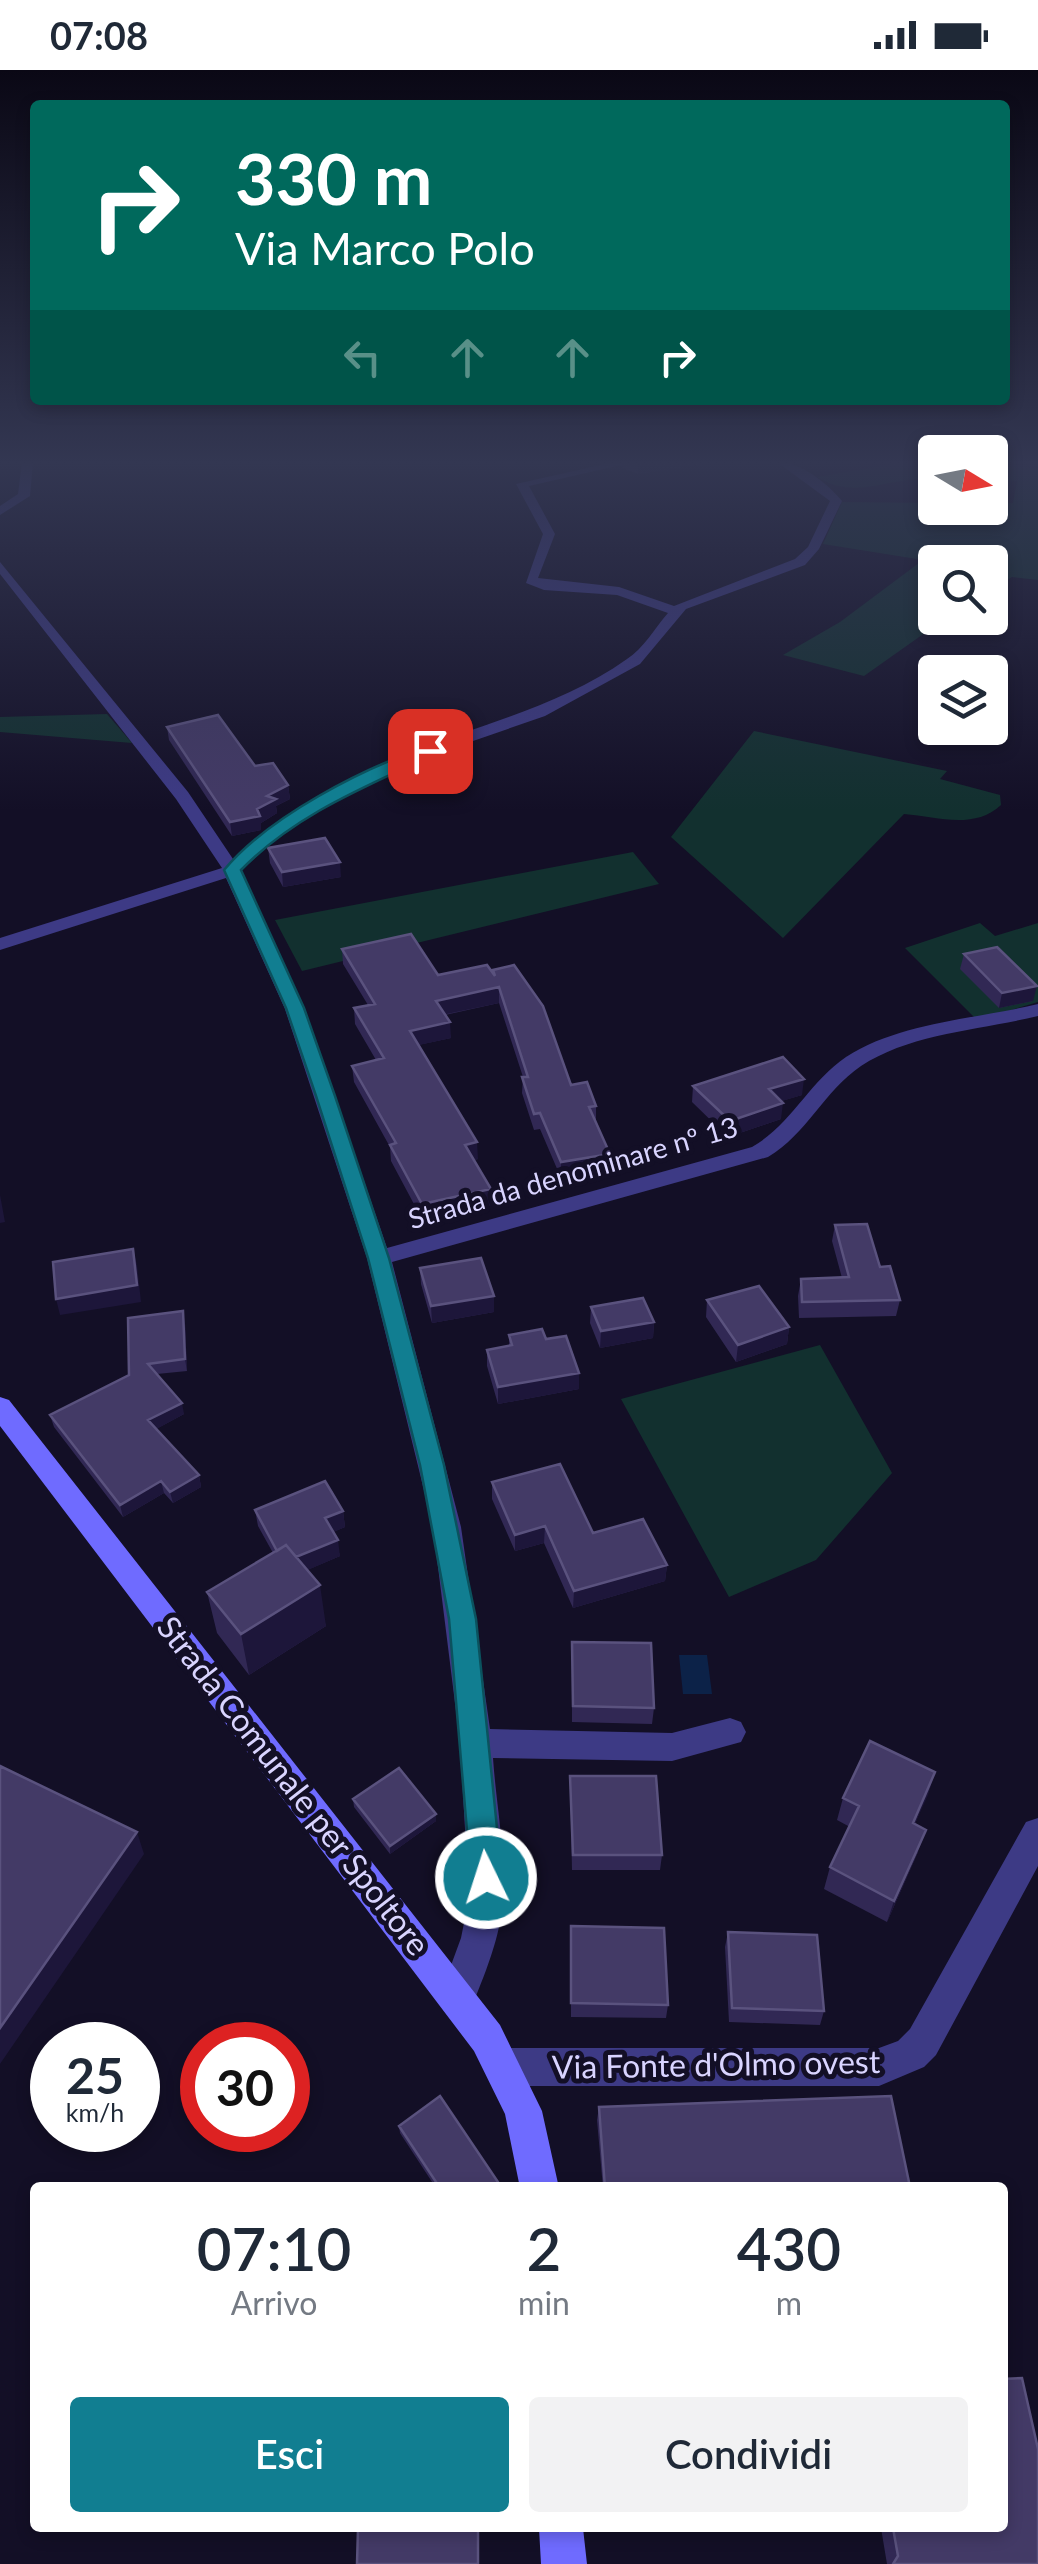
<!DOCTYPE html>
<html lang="it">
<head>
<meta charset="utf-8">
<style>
	:root { --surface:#fff; --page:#f2f2f3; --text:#1f2937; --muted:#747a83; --accent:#117e91 }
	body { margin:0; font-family:Lato,sans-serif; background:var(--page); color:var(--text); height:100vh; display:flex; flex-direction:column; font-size:38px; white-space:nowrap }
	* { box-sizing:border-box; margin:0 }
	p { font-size:32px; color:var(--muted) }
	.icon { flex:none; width:55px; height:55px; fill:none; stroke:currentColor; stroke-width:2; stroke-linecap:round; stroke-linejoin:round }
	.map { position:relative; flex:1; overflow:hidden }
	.drawer { position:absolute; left:30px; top:2112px; width:978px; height:350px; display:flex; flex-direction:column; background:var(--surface); border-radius:10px; box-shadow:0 5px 15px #0003 }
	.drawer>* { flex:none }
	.guide { position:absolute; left:30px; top:30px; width:980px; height:305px; border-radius:10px; box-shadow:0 5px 15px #0003; background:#00695c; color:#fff; overflow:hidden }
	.needle { width:65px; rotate:100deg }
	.buttons { position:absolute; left:918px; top:365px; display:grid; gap:20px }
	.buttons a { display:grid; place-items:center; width:90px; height:90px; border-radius:10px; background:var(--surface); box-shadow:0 5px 15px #0003; font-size:50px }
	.speed { position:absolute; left:30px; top:1952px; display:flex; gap:20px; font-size:50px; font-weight:700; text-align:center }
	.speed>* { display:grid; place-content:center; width:130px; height:130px; border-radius:50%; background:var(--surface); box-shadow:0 5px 15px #0003; line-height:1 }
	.speed small { font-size:25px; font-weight:400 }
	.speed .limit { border:15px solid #d22; background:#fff; color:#111 }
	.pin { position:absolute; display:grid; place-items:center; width:85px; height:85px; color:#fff; margin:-42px; border-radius:20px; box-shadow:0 5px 15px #0006 }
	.me { position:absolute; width:110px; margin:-55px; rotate:356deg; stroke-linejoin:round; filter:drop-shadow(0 0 8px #0008) }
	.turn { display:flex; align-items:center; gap:35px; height:210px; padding:0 40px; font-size:45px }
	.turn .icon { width:130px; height:130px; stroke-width:2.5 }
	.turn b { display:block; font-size:70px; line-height:85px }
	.lanes { display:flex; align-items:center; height:95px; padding:0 40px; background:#0003; justify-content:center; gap:50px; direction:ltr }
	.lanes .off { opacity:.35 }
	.eta { display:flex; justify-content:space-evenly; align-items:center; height:170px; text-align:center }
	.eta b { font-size:60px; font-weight:600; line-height:70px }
	.primary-button { display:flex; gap:20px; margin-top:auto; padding:20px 40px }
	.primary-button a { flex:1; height:115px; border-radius:10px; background:var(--accent); color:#fff; font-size:40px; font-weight:600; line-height:115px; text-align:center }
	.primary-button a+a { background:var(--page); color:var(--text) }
	.status { display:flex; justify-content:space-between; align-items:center; height:70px; padding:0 50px; background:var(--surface); direction:ltr }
	.status svg { height:28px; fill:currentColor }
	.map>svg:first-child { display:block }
	.green { fill:#12302f }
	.water { fill:#0c2248 }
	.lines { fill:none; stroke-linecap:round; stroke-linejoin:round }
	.street { fill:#3d3a85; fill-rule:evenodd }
	.secondary { fill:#6f6bff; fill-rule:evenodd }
	.wall { fill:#312854 }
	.shaded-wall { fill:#1d163a }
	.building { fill:#433a66; stroke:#5a527e; stroke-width:2.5 }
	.route { fill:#117e91; stroke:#0b525e; stroke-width:2.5 }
	.labels { text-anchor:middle; stroke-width:10; stroke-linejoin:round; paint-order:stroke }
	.street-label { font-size:28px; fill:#d9d4ff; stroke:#130f26 }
	.near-street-label { font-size:32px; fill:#d9d4ff; stroke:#130f26 }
</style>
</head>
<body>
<div class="status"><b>07:08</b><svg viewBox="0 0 49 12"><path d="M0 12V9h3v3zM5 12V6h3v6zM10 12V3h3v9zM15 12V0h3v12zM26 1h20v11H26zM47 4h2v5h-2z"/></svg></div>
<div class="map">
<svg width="1038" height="2494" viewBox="0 0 1038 2494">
	<rect width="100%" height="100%" fill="#130f26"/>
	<path class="green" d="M904,392H935V409C892,405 858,432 817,407Z
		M990,392L1038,399V510L1012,507L990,520V492H935V548H946L864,606L783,585L840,552L923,490L823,474L842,432L935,433V438L1013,433L1017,411L990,409Z
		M107,644L132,673L0,662V647Z
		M754,661L947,701L940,709L1000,725L1001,735C974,760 938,747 904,744L783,868L671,767Z
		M633,782L659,814L302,901L275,850Z
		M980,853L995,866L1038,853V932L977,950L905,878Z
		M820,1275L892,1403L816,1490L729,1527L621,1329Z"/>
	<path class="water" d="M679,1585H707L712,1624H683Z"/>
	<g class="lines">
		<path class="street" d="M22,392H33L30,426L0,445V436L18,424Z
			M614,392H634L529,416L555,464L538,508L619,517L674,536L795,489L808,477L830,431L777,392C801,392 827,413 842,431L819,479L805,495L686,539L640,594L545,646L421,689L339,728L278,766L241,801L305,939L387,1178L752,1077C791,1055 809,1012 846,987C900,952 977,949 1038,934V946C981,960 911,963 861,996C824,1021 807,1064 768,1087L392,1192L461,1457L490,1659L672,1663L730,1648L741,1652L746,1662L741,1672L672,1691L493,1688C496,1733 506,1783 503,1828C501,1867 484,1906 470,1941L457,1946L444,1941L439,1928L461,1868L469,1828L460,1673L433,1457L367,1188L285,939L226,808L0,880V868L222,798L176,729L0,504V492L188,722L233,789C284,741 345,708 409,683C483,653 561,636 627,589C643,579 655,558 668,543L617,525L544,520L526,513L543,464L516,414Z
			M1038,1748V1796L936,1985L924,1997L879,2016H505L492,2010L486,1997L492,1984L505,1978H879L898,1971L910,1959L1026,1752Z"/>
		<path class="secondary" d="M0,1327L9,1330L500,1955L542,2041L559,2118H520L505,2044L474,1981L0,1356Z
			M539,2458H583L587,2494H541Z"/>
	</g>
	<path class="wall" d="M623,392H715L638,404L623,398Z
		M167,657L255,696L288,715L290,729L276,736L277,743L261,753V760L232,766L169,670Z
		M268,778L341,807L283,817L270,793Z
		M342,879L438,905L487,895L571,1015L596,1036V1052L610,1084L609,1100L561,1108L540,1059L534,1060L522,1023L523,1007L499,933L445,945L451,968L418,975L478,1089L474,1090L491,1135L423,1151L391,1091L390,1077L354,1012L352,996L376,990L355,954L354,938L368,935L343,894Z
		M964,884L1033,931L999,938L960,899Z
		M693,1016L802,1025L781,1031V1049L728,1067L692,1032Z
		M835,1155L880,1197L900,1230L896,1246L799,1248L798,1226L801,1209L842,1208L832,1171Z
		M420,1198L494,1226V1242L432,1253L421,1214Z
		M707,1230L789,1257L787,1274L736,1292L706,1247Z
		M591,1237L654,1252L653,1268L600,1278L590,1253Z
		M185,1253L187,1301L157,1304L184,1344L156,1359L199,1405L201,1417L173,1433L164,1423L123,1447L54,1357L50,1345L129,1305Z
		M509,1265L546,1269L579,1319L498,1334L487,1296V1280L509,1276Z
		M492,1412L593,1463L667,1495L665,1511L573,1538L544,1473L515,1481L492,1429Z
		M255,1440L343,1441L345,1457L333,1462L340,1486L307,1500L326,1556L249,1605L217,1563L207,1522L273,1483L258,1456Z
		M572,1588L654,1638L652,1654L572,1652Z
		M935,1702L915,1754L918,1782L887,1852L824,1819L830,1797L850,1757L837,1750L843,1728Z
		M570,1706L662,1785L660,1800H572Z
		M353,1729L436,1751L390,1784L354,1737Z
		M728,1862L824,1941L820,1955L729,1952L725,1877Z
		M571,1871L668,1935L666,1948L571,1947Z
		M599,2037L910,2118H603L597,2050Z
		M399,2056L502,2118H436L400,2063Z
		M881,2458H1002L1038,2494H887Z"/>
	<path class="shaded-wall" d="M652,392H715L638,404V394Z
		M288,715L290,729L276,736L277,743L261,753V760L232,766L230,752L257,739L267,726Z
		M340,792L341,807L283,817L282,802Z
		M1037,916L1033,931L999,938L1002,923Z
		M499,917V933L437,946L436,931Z
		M450,952L451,968L410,977V961Z
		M804,1009L802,1025L766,1036L769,1019Z
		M783,1033L781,1049L728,1067L730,1051Z
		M477,1072L478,1089L466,1092L465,1075Z
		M610,1084L609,1100L561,1108V1092Z
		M491,1119V1135L423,1151L422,1134Z
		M0,1125L5,1152L0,1153Z
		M133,1179L137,1195L141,1232L60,1245L56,1229Z
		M494,1226V1242L432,1253L431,1236Z
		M183,1241L185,1253L187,1301L185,1289Z
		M654,1252L653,1268L600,1278L601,1261Z
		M789,1257L787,1274L736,1292L738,1275Z
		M579,1303V1319L498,1334V1317Z
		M182,1333L184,1344L151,1362L148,1350Z
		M199,1405L201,1417L173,1433L170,1422Z
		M161,1411L164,1423L123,1447L120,1435Z
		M343,1441L345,1457L327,1465L325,1448Z
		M545,1456L544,1473L515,1481V1465Z
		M338,1470L340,1486L287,1509L284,1492Z
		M667,1495L665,1511L573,1538L574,1521Z
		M320,1515L326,1556L249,1605L241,1564Z
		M935,1702L928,1725L905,1775L913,1753Z
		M436,1744V1751L390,1784V1776Z
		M926,1760L918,1782L887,1852L894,1831Z
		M137,1762L144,1784L0,1994V1958Z"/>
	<path class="building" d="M218,645L255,696L273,693L288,715L267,726L276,729L257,739L260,746L230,752L167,657Z
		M325,768L340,792L282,802L268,778Z
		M411,864L438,905L487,895L495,906L493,900L514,895L543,936L571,1015L587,1012L596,1036L589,1037L610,1084L561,1092L540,1043L534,1044L522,1007H528L499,917L436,931L450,952L410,961L477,1072L465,1075L491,1119L422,1134L390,1075L396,1073L352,996L384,988L354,938L375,934L342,879Z
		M997,877L1037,916L1002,923L964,884Z
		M783,987L804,1009L769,1019L783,1033L730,1051L693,1016Z
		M867,1154L880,1197L890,1196L900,1230L802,1232L801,1209L849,1207L835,1155Z
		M133,1179L137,1215L56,1229L53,1192Z
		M481,1188L494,1226L431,1236L420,1198Z
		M759,1216L789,1257L738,1275L707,1230Z
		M643,1228L654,1252L601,1261L591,1237Z
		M183,1241L185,1289L148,1294L182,1333L148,1350L199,1405L170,1422L161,1411L120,1435L50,1345L129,1305L128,1248Z
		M542,1259L546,1269L566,1266L579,1303L498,1317L487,1280L512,1275L509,1265Z
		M560,1394L593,1463L643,1449L667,1495L574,1521L545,1456L515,1465L492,1412Z
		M325,1411L343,1441L325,1448L338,1470L296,1487L286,1475L277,1481L255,1440Z
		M286,1475L320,1515L241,1564L207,1522Z
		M572,1572L651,1573L654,1638L573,1636Z
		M870,1671L935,1702L913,1753L926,1760L894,1831L830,1797L859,1736L843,1728Z
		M0,1696L137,1762L0,1958Z
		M399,1698L436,1744L390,1776L353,1729Z
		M570,1706H656L662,1785H573Z
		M571,1856L664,1858L668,1935L571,1933Z
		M728,1862L817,1865L824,1941L732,1938Z
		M440,2026L502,2118H440L399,2056Z
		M891,2026L910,2117L605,2118L599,2037Z
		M1022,2308L1038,2379V2494H893L898,2486L893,2458H1002V2309Z
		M358,2458H478V2494H357Z"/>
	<linearGradient id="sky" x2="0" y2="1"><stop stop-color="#0a0815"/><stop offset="0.53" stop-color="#333752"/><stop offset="1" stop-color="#333752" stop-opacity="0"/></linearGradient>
	<rect width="1038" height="741" fill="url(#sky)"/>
	<path class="route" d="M430,676L435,684C365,717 296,744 241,800L304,938L335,1026L389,1188L444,1395L476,1549L502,1808L497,1818L486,1823L475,1818L471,1808L449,1549L420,1395L368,1188L316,1026L286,938L224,800C268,747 364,697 430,676Z"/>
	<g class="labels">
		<g class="street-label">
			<text transform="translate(573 1103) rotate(-16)" y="10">Strada da denominare nº 13</text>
		</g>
		<g class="near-street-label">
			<text transform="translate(293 1716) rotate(52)" y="11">Strada Comunale per Spoltore</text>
			<text transform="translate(716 1995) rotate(-1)" y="11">Via Fonte d'Olmo ovest</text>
		</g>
	</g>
</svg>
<div class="buttons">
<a><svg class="needle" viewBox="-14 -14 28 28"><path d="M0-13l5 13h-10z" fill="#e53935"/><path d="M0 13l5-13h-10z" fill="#747a83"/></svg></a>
<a><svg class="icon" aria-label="search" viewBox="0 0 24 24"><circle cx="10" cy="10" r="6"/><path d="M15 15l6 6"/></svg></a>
<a><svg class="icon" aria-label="layers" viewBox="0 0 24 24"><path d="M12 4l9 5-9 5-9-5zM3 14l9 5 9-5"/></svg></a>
</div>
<div class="speed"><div>25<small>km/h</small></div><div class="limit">30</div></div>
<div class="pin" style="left:430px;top:681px;background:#d93025"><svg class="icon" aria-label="arrive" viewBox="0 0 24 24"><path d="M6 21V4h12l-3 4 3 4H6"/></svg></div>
<svg class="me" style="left:486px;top:1808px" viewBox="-20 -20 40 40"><circle r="17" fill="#117e91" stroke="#fff" stroke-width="3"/><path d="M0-11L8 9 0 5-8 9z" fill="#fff"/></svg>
<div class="guide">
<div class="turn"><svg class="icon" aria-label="right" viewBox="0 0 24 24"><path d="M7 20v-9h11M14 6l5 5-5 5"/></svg><div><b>330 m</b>Via Marco Polo</div></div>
<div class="lanes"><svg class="icon off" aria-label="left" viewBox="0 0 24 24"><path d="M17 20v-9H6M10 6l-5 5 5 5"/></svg><svg class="icon off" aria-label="ahead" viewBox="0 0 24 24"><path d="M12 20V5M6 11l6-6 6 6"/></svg><svg class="icon off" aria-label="ahead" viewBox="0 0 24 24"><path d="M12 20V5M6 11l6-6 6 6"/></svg><svg class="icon" aria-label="right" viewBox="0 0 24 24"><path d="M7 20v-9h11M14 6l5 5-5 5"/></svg></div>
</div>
<section class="drawer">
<div class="eta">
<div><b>07:10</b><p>Arrivo</p></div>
<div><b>2</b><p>min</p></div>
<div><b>430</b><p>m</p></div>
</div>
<div class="primary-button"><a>Esci</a><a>Condividi</a></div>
</section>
</div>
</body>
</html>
